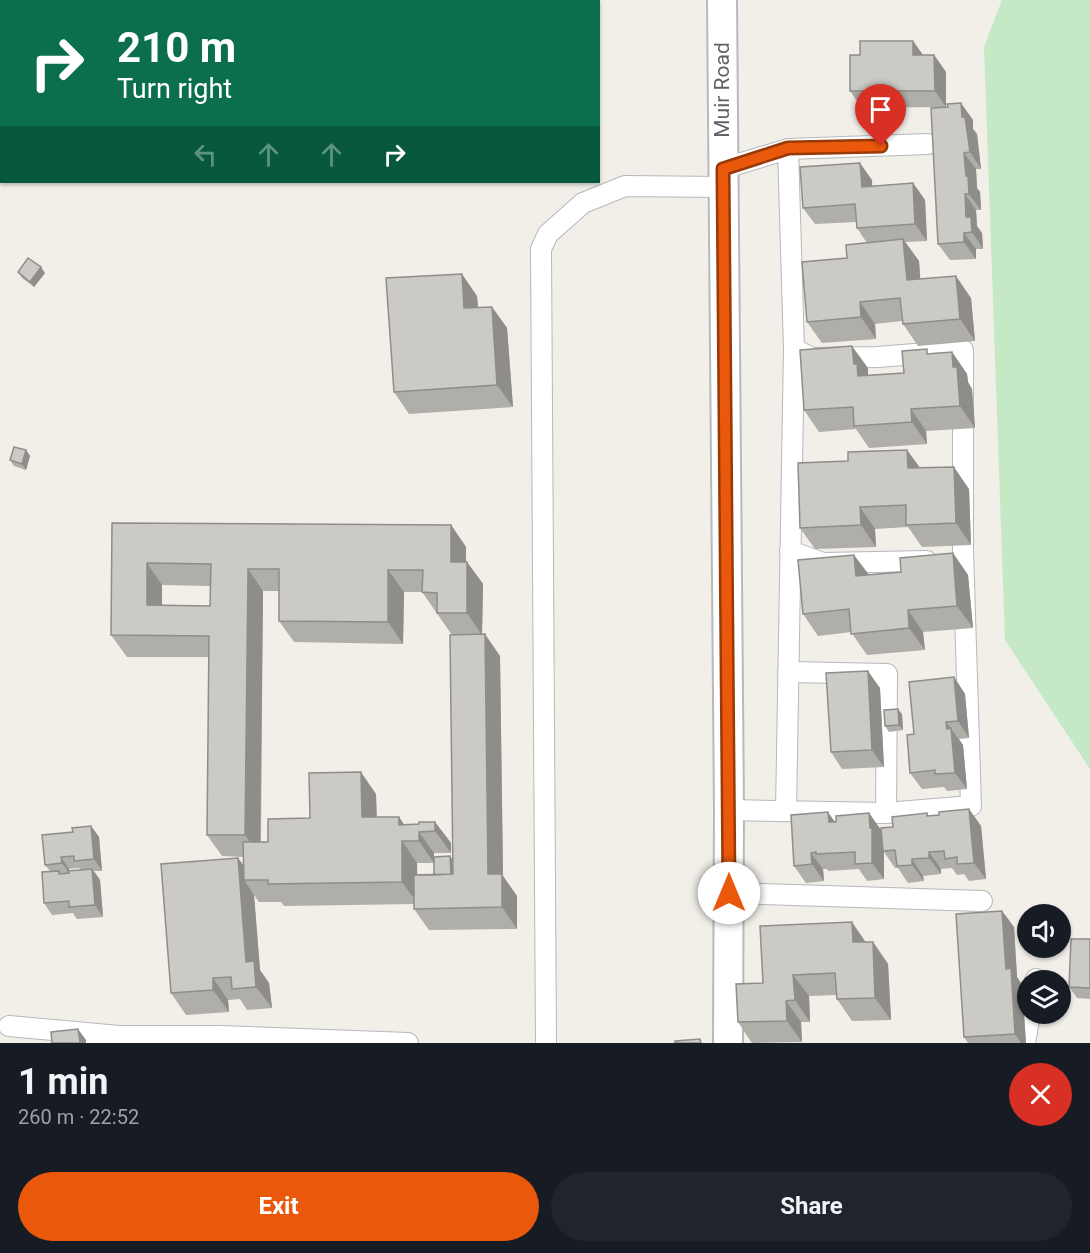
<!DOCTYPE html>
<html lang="en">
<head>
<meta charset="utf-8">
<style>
	:root { --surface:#171b24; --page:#20242c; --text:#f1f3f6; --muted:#9ea1a6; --accent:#ea580c }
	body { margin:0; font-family:Roboto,sans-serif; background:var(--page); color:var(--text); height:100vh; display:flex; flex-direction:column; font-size:22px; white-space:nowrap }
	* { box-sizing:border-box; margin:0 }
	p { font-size:20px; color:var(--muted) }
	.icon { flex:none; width:33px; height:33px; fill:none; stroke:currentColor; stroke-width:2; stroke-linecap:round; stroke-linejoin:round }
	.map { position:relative; height:1043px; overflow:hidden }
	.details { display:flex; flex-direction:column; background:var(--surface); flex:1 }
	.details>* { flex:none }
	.banner { position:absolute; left:0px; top:0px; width:600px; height:183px; box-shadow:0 2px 4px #0004; background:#0b6e4f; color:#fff; overflow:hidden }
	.tools { position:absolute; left:1017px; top:904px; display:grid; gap:12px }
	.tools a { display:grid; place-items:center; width:54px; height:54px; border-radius:50%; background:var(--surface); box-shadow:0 2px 4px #0004; font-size:30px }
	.pin { position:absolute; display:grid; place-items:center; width:51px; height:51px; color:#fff; margin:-62px -26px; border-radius:50% 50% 50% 0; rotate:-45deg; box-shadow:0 0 6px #0007 }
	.pin .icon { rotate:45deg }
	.me { position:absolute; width:66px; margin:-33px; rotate:0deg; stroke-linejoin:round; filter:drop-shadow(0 0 4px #0008) }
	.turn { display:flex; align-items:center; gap:21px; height:126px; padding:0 18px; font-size:27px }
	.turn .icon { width:78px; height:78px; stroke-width:2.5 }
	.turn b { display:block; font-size:42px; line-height:51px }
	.lanes { display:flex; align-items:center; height:57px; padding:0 18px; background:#0003; justify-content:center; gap:30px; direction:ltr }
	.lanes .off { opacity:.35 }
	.round { display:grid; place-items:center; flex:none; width:63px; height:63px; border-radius:32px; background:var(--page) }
	.head { display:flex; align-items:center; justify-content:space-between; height:102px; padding:0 18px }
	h1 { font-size:36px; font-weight:700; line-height:45px }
	.button { display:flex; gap:12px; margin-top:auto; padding:12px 18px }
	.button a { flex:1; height:69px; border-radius:36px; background:var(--accent); color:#fff; font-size:24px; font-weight:700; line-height:69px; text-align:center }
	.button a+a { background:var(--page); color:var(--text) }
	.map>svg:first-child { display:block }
	.green { fill:#c5e8c5 }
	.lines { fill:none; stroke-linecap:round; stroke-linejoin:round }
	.street-casing { stroke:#b5b8bc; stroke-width:22 }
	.secondary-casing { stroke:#b6babf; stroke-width:32 }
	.street { stroke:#fff; stroke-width:20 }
	.secondary { stroke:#fff; stroke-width:28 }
	.wall { fill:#afaea9; fill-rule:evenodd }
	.shaded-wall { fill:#8f8d8a }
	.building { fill:#cccac5; stroke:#8f8d8a; stroke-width:1.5; fill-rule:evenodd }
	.route-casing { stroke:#983908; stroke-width:15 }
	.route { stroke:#ea580c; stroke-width:10 }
	.labels { text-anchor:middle; stroke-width:5; stroke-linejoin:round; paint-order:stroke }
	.street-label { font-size:21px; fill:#5f6368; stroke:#fff }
</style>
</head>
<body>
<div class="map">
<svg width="1090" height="1043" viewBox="0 0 1090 1043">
	<rect width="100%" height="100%" fill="#f1efe8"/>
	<path class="green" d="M1002,0H1090V769L1005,640L984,47Z"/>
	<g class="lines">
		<defs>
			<path id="street" d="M722,169L788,149L928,144
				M790,551L823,563L927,561
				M788,672L887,674L886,813
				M729,810L886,813L971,806L963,551V350L878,357L812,358L794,349
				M786,811L794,349L788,149
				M729,893L982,901
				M1035,981L1036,979
				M9,1026L119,1036H219L408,1043
				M546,1043L541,249L548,234L583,203L625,186L723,187
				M1025,1043L1030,1014"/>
			<path id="secondary" d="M722,0L729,810L728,1043"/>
		</defs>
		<use href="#street" class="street-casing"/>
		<use href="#secondary" class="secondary-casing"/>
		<use href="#street" class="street"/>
		<use href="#secondary" class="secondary"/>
	</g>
	<path class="wall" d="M913,41L923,55H934L946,72V107L973,120V129L977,134L981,169H976L977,188L980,192L981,210H976L977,226L982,233L983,249H976V259L950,260L938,244L933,107L862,108L850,91L860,55Z
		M0,97L2,98V123L0,122Z
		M872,180V186L913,183L925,200L927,241L905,242L919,261L920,279L971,298L975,341L918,346L903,324L902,321L875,324L876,339L822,343L807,322L847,258L867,243L857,228L856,222L815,224L803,208Z
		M18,272L45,273L34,287L22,278Z
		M477,296L478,307H492L507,328L513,407L409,414L394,392Z
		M952,352L967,374L968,382L972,389L975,428L926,431L927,444L869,448L856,429L819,432L804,410L868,368V375L904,373L930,353Z
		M26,450L30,456L26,470L14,466L10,460Z
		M907,450L920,468L969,489L971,545L922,547L908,527L875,529L876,547L815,549L800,528L848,461Z
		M112,523L451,525L466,547V562H467L483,584L482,634L500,656L503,876L517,896V929L429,930L414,909V904L284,906L281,902H259L254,895L260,970L269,983L272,1008L247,1010L240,999L228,1000L229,1012L186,1015L171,993L238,858L244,866V857L222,856L207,835L209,657H127L111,635ZM162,585L210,586V606L162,605ZM263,591H279V621L294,642L403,644L404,592H422L452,635L453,860L450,856L434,857V853H451V843L435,822L419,824L404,825L377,817L376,794L310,818L268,842H261ZM417,863H434V875H417Z
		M953,553L968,575L973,628L923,632L925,650L867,655L851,632L818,636L803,614L868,575L901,572Z
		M954,677L965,694L969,738L959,739L963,745L967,789L947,791L944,787L922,789L910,773L914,734Z
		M880,688L884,767L842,769L831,752Z
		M902,714L903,730L889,732L885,726Z
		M969,809L981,826L986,879L969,881L964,874L957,875L952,868L941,869V874L923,876L924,881L908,883L898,868H895L884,852V879L867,881L859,869L828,871L827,869H823L824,881L806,883L794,866L835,822L869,813L881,830L893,827L927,813L929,816L939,815Z
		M91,826L99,837L102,871H94L100,880L103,917L77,919L73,913L52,915L44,903L50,871L45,865L73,832ZM79,868L81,870L69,871V869Z
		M1002,911L1014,927L1017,977L1022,985L1026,1043H968L964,1037Z
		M1090,939V999L1077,998L1069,987Z
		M873,942L888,964L891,1020L852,1021L837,999L836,995L809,996L810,1022H801L802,1042L752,1043L738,1022L763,983Z"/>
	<path class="shaded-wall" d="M913,41L925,58L913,55Z
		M934,55L946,72V107L935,91Z
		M961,103L973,120V129L977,134L981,169L970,152L962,117Z
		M964,153L976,169L977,188L980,192L981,210L969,194L966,176Z
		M860,163L872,180L873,204L862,187Z
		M913,183L925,200L927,241L915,224Z
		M965,194L976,210L977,226L982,233L983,249L972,232L966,217Z
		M964,233L976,249V259L964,242Z
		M903,239L919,261L922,302L907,280Z
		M41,267L45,273L34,287L30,282Z
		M462,274L477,296L480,330L464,308Z
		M956,276L971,298L975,341L960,319Z
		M860,302L875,324L876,339L861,317Z
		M492,307L507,328L513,407L497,385Z
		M852,346L868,368V381L858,376L854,364Z
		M952,352L967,374L968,382L972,389L975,428L960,406L953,367Z
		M911,409L926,431L927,444L912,422Z
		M26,450L30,456L26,470L22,464Z
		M907,450L923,472L908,468Z
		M954,467L969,489L971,545L956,523Z
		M860,507L875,529L876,547L861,525Z
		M451,525L466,547V584L451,562Z
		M953,553L968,575L973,628L957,606Z
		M854,555L870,576H856Z
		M467,562L483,584L482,635L467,613Z
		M147,563L162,585V627L147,605Z
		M248,569L263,591L260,857L245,835Z
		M388,570L404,592L403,644L388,622Z
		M908,610L923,632L925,650L909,628Z
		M485,634L500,656L503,876L517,896V929L502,907L488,874Z
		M868,671L880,688L884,767L872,750Z
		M954,677L965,694L969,738L958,721Z
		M898,709L902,714L903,730L899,725Z
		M946,722L963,745L967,789L955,773Z
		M361,772L376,794L377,839L362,817Z
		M969,809L981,826L986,879L974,863Z
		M828,812L840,829L829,822Z
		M869,813L881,830L884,845V879L872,863Z
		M399,817L414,839L399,825Z
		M435,822L451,843V853L435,831Z
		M91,826L99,837L102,871L94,859Z
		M419,832L434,853V863L419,841Z
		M402,841L417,863L418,904L402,882Z
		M929,852L941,869V874L929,858Z
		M811,853L823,869L824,881L812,864Z
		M450,856L454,862L455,884L451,879Z
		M61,857L69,869L70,874L62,863Z
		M238,858L253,879L244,880L254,895L260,970L269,983L272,1008L256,987L246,962Z
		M912,859L923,876L924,881L912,865Z
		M92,869L100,880L103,917L95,905Z
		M1002,911L1014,927L1017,977L1022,985L1026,1043H1021L1015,1034L1006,969Z
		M852,922L867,944L853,942Z
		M873,942L888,964L891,1020L875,998Z
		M793,975L809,996L810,1022L795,1000Z
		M213,978L228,1000L229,1012L213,990Z
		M786,1001L801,1022L802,1042L787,1021Z
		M78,1029L86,1040V1043H80Z"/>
	<path class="building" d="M860,41H913V55H934L935,91H850V55H860Z
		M0,97L2,98L1,114L0,113Z
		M961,103L962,117H965L970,152L964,153L966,176H968L969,194H965L966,217H971L972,232L964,233V242L938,244L931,108L948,107L947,104Z
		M860,163L862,187L913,183L915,224L857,228L855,204L803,208L800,167Z
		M903,239L907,280L956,276L960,319L903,324L900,298L860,302L861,317L807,322L802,262L847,258L846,245Z
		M28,258L41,267L30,282L18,272Z
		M462,274L464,308L492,307L497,385L394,392L386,278Z
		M852,346L854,364H857L858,376L904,373L902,351L927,349V354L952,352L953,367H957L960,406L911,409L912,422L854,426L853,407L804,410L800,350Z
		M14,447L26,450L22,464L10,460Z
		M907,450L908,468L954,467L956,523L906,525V505L860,507L861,525L800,528L798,463L848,461V452Z
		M112,523L451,525V562H467V613H437V593L422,592L423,570H388V622L279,621V569H248L245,835H207L209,636L111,635ZM147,563L211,564L210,606L147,605Z
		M953,553L957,606L908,610L909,628L851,634L849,609L803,614L798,560L854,555L856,576L901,572L900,558Z
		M485,634L488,874H502V907L414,909V875L453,874L450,635Z
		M868,671L872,750L831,752L826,673Z
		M954,677L958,721L946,722L947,729L951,728L955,773L935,774V770L910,773L907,735L914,734L909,682Z
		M898,709L899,725L885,726L884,710Z
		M361,772L362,817H399V825L419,824V822H435V831L419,832V841H402V882L268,884V880H244L243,842H268V819L310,818L309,773Z
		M969,809L974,863L957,864V857L945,859L944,851L929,852V858L912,859V865L897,866L895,850L883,851L881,828L893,827L892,817L927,813V816L939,815V812Z
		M828,812L829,822H836V816L869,813L870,828H872V863L855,864V852L816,854V852L811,853L812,864L794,866L791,815Z
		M91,826L94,859L74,861V856L61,857L62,863L45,865L42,835L73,832L72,828Z
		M450,856L451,874L434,875V857Z
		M238,858L246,962L254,961L256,987L232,989L231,977L213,978V990L171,993L161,864Z
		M92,869L95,905L69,907V901L44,903L42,872L59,871V874L69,873L68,871Z
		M1002,911L1006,969L1011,968L1015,1034L964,1037L956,914Z
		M852,922L853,942H873L875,998L837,999L835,973L793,975L795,1000L786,1001L787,1021L738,1022L736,984L763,983L760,926Z
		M1071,939H1090V988L1069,987Z
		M78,1029L80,1043H52L51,1032Z
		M700,1039L701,1043H675V1041Z"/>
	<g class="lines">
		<defs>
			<path id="route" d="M729,893L723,169L788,148L881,146"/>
		</defs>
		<use href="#route" class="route-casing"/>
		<use href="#route" class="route"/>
	</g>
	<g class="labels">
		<g class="street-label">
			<text transform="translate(722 90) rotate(-90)" y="7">Muir Road</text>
		</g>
	</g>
</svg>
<div class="tools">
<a><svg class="icon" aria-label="sound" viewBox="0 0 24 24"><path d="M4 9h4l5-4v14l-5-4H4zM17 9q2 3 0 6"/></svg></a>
<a><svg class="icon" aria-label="layers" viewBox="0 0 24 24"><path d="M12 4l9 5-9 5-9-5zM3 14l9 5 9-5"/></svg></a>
</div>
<div class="pin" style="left:881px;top:146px;background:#d93025"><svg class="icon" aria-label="arrive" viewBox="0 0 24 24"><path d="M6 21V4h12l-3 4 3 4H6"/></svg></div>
<svg class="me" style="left:729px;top:893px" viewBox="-20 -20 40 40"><circle r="19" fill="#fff"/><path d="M0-13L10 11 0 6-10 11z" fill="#ea580c"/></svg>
<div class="banner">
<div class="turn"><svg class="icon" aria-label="right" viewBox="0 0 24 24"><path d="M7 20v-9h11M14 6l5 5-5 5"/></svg><div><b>210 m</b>Turn right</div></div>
<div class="lanes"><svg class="icon off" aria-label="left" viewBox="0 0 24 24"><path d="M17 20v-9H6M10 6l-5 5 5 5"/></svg><svg class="icon off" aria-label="ahead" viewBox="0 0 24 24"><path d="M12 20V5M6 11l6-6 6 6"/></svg><svg class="icon off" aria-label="ahead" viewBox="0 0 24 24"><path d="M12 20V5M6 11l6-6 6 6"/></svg><svg class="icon" aria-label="right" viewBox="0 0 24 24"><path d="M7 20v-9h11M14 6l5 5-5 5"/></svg></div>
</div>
</div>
<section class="details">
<div class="head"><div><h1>1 min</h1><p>260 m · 22:52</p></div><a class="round" style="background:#d93025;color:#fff"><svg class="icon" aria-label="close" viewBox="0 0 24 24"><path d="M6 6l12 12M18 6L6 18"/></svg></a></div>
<div class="button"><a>Exit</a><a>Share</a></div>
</section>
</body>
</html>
